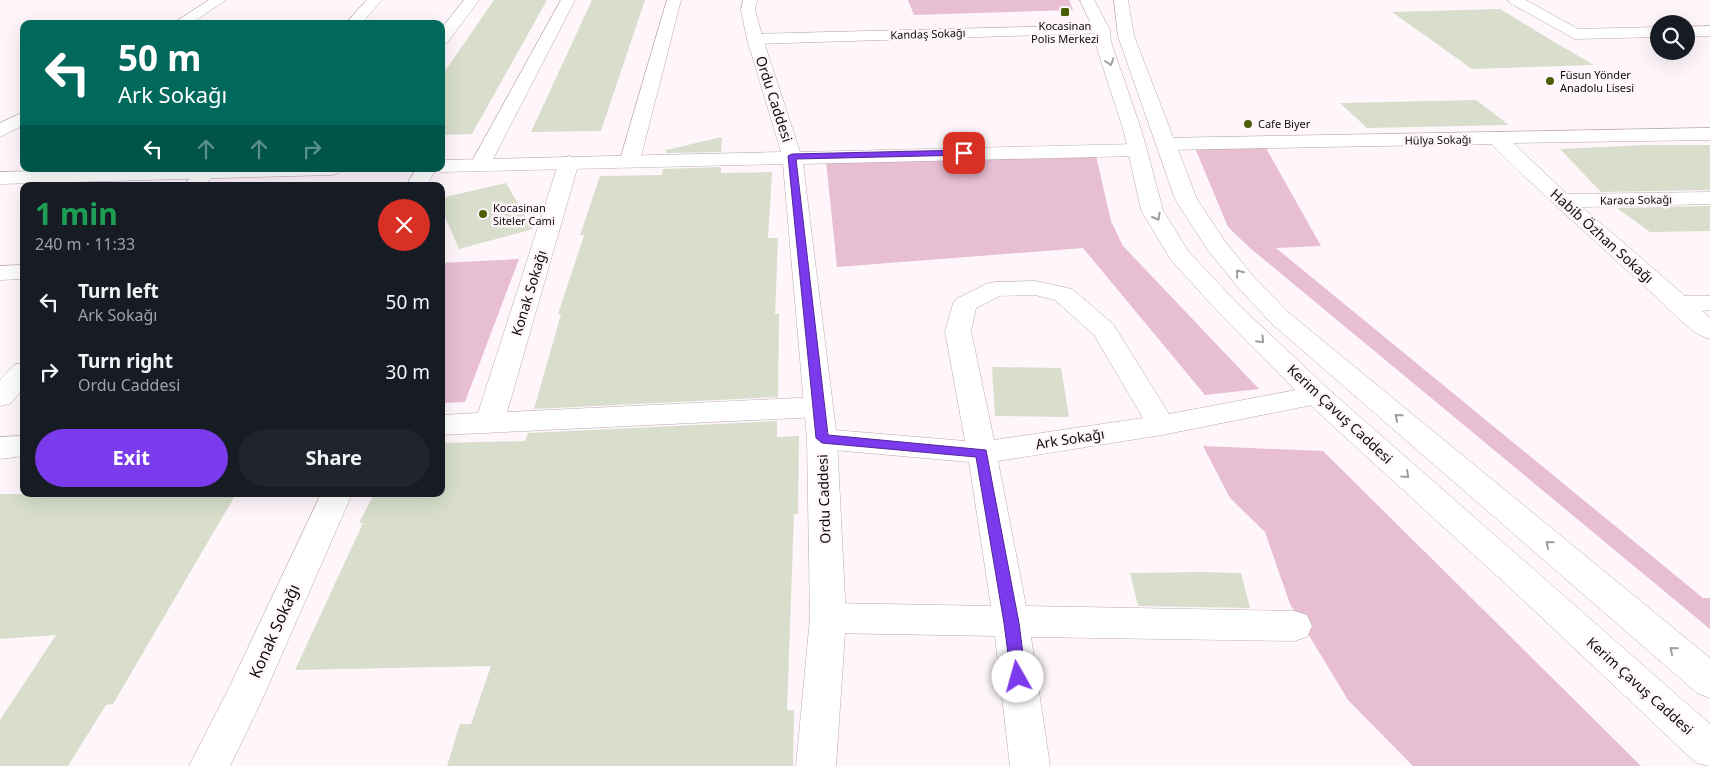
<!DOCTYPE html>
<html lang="en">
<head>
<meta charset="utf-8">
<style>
	:root { --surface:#171b24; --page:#20242c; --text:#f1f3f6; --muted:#9ea1a6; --accent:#7c3aed }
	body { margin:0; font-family:"Noto Sans",sans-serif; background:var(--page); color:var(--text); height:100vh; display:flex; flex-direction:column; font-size:19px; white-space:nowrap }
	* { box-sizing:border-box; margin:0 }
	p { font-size:16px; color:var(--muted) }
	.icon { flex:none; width:28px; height:28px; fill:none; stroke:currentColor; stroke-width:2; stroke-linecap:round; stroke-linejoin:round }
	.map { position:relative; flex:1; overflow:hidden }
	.side { position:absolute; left:20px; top:182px; width:425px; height:315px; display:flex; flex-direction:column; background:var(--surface); border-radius:10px; box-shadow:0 5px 20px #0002 }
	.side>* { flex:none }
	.top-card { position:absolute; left:20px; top:20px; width:425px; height:152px; border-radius:10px; box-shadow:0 5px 20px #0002; background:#00695c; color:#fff; overflow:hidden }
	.buttons { position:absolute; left:1650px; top:15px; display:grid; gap:10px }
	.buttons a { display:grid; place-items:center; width:45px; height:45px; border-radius:50%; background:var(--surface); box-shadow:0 5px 20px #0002; font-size:25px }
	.pin { position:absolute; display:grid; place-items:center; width:42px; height:42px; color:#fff; margin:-21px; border-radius:10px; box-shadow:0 2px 8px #0006 }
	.me { position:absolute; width:55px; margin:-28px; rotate:353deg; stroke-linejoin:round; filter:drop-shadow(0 0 4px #0008) }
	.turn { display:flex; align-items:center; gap:18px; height:105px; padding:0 15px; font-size:22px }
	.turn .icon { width:65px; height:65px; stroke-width:2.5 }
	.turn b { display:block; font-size:35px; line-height:42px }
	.lanes { display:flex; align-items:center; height:48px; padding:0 15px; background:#0003; justify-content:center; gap:25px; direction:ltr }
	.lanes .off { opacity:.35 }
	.round { display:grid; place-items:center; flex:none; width:52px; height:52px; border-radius:26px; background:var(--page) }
	.overview { display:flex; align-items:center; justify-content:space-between; height:85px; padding:0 15px }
	h1 { font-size:30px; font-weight:700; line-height:38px; color:#1e9e55 }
	.cta { display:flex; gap:10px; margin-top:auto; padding:10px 15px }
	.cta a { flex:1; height:58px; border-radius:30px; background:var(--accent); color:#fff; font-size:20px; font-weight:700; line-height:58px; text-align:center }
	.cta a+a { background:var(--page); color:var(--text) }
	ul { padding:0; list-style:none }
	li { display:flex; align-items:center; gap:15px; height:70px; padding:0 15px }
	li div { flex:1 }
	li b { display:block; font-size:19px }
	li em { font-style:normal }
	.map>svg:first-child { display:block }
	.green { fill:#e7bed2 }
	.building { fill:#d8decb }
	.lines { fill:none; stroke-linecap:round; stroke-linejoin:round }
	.minor-casing { stroke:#bba8b1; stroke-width:1 }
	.tertiary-casing { stroke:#bba8b1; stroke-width:1 }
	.primary-casing { stroke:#bba8b1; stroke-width:1 }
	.minor { fill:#fff; fill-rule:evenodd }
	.tertiary { fill:#fff; fill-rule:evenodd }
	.primary { fill:#fff; fill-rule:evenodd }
	.oneway { stroke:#9f9d9e }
	.route { fill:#7c3aed; stroke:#51269a }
	.poi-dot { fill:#4c5f04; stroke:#fef6fa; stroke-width:2 }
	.labels { text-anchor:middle; stroke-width:5; stroke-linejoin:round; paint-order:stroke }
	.far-poi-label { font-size:11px; fill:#10090d; stroke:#fef6fa; text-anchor:start }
	.far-street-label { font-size:11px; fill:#10090d; stroke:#fef6fa }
	.street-label { font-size:14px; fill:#10090d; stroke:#fef6fa }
	.near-street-label { font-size:16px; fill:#10090d; stroke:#fef6fa }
</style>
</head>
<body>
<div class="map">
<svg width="1710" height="766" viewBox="0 0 1710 766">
	<rect width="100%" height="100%" fill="#fef6fa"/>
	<path class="green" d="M908,0H1069L1073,10L914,15Z
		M1195,148H1266L1321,246L1276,248L1703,598H1710V629L1250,248L1228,227Z
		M1096,156L1111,221L1123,246L1259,389L1205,395L1083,248L837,267L826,161Z
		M519,259L465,402L441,403V263Z
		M1203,446L1323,451L1641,766H1413L1348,700L1290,604L1265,532L1230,498Z"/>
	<path class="building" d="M494,0H547L472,134L441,135V77Z
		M592,0H645L601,131L531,132Z
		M1500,9L1556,43L1594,65L1472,69L1392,12Z
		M1476,100L1509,125L1367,128L1340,103Z
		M722,137L721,152L666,153V150Z
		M1647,145H1710V190L1601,192L1560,149Z
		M721,167V173L772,172L768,238H778L775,314H779L778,397L534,409L561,314H558L584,235H580L600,176L662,175L663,169Z
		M506,183L533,229L459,249L441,208V198Z
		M1710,206V231L1650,232L1617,208Z
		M992,367L1061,368L1069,417L995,416Z
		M777,421V437L799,436L798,514H794L787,710H794L793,766H447L460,724H471L491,666L295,670L363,523H359L374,494H441V443L525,441L528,433Z
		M0,494H236L113,704L106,705L68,766H0V720L56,635L0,639Z
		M1200,572L1241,573L1250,608L1138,606L1130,573Z"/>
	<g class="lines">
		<defs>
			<path id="minor" d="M209,0H226L190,24H172Z
				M367,0H382L361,24H345Z
				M464,0H479L447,43L441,45V29Z
				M561,0H575L490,165L487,169L480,171L473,169L470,165Z
				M667,0H681L640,160L637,164L630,166L623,164L620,160Z
				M1508,0H1526L1578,29L1659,27V37L1575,39L1510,3Z
				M1102,25L1107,27L1110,30L1107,33L755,44L749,42L747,39L749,36L755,34Z
				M1710,26V36L1686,37V27Z
				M24,112V125L0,137V123Z
				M1710,128V140L1513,143L1567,194L1710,192V204L1582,207L1685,296H1710V310L1702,311L1710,318V339C1690,334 1667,306 1651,292C1597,243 1543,195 1491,144L1166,150L1159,148L1156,144L1159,140L1166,138Z
				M569,156L576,158L579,162L507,412L818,397L828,400L832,407L828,414L818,417L441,435V415L478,413L559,162L562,158Z
				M198,169H219L204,186H183Z
				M416,169H436L426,186H406Z
				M24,265V279L0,280V266Z
				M1035,281L1072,289L1113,324L1169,414L1317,386L1327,388L1331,395L1327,402L1162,435L998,461L1026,606L1294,611L1307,615L1312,626L1307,637L1294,641L1031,637L1050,766H1010L995,636L828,633L815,629L810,618L815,607L828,603L991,606L969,462L822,449L812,446L807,439L812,432L822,429L965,441L945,331L953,304L956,299L986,284L995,282ZM1035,295L1055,300L1094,335L1143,418L994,440L971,331L976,308L1000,296Z
				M24,362V388L10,404L0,406V380L14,365Z
				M24,436V456L0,459V437Z
				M321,494H352L261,702L230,766H189L228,690Z"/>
			<path id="tertiary" d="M743,0H757L755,10L763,39L800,152L1137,144L1144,146L1147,150L1144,154L1137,156L803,164L837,439L846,618L836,766H796L810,618L807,439L783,164L441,172L433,169H441V160L781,152L747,39L741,10Z
				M115,169H342L339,173L332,175L0,184V172Z"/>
			<path id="primary" d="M1080,0H1094L1110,30L1111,42L1142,132L1163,210L1188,251L1239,305L1327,388L1710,724V766L1696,763L1521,598L1307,402L1221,315L1171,260L1141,210L1124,132L1095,42L1094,30Z
				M1114,0H1128L1134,36L1197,199L1224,240L1253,276L1289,313L1710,658V698L1697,693L1271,323L1237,286L1207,249L1175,199L1118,36Z"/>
		</defs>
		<use href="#minor" class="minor-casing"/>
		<use href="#tertiary" class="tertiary-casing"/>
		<use href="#primary" class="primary-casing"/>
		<use href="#minor" class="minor"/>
		<use href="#tertiary" class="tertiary"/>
		<use href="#primary" class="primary"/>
	</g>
	<defs><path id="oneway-chevron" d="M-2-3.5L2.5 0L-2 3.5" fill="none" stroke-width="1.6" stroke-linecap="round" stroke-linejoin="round" transform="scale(1.25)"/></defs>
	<g class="oneway">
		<use href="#oneway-chevron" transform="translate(1110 62) rotate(72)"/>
		<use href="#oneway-chevron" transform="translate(1157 217) rotate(60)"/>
		<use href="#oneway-chevron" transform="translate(1239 273) rotate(-129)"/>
		<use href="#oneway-chevron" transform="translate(1261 340) rotate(45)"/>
		<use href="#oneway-chevron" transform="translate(1398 417) rotate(-140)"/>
		<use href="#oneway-chevron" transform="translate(1406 475) rotate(42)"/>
		<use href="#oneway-chevron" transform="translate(1549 544) rotate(-140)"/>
		<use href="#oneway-chevron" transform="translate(1673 650) rotate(-140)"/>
	</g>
	<path class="route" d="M964,150L969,153L967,155L796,159L828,435L986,450L1019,623L1026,677L1024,682L1018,684L1013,682L1011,677L1004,623L976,457L822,443L816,438L788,156L792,154Z"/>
	<g class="poi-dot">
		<rect x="1060" y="7" width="10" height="10" rx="2.5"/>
		<circle cx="1550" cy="81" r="5"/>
		<circle cx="1248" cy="124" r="5"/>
		<circle cx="483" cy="214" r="5"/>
	</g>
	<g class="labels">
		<g class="far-poi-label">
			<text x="1065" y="30" text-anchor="middle">Kocasinan<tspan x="1065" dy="13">Polis Merkezi</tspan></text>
			<text x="1560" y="79">Füsun Yönder<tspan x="1560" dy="13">Anadolu Lisesi</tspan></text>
			<text x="1258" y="128">Cafe Biyer</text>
			<text x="493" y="212">Kocasinan<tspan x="493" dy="13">Siteler Cami</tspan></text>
		</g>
		<g class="far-street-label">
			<text transform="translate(928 34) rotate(-2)" y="4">Kandaş Sokağı</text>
			<text transform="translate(1438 140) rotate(-1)" y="4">Hülya Sokağı</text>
			<text transform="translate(1636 200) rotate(-1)" y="4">Karaca Sokağı</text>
		</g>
		<g class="street-label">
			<text transform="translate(774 99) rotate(72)" y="5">Ordu Caddesi</text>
			<text transform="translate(1602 236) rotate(42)" y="5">Habib Özhan Sokağı</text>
			<text transform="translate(529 293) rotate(-73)" y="5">Konak Sokağı</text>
			<text transform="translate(1340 414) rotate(43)" y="5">Kerim Çavuş Caddesi</text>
			<text transform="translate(1070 439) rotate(-9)" y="5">Ark Sokağı</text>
			<text transform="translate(824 499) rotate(-92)" y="5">Ordu Caddesi</text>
			<text transform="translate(1640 686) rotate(42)" y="5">Kerim Çavuş Caddesi</text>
		</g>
		<g class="near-street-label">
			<text transform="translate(274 631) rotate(-66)" y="6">Konak Sokağı</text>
		</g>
	</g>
</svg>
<div class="buttons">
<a><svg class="icon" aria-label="search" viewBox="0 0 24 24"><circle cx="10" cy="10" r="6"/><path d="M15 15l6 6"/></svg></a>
</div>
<div class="pin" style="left:964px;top:153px;background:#d93025"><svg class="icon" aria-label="arrive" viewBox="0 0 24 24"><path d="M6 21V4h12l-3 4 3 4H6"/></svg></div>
<svg class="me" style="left:1018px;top:677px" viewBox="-20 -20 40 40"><circle r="19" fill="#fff"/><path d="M0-13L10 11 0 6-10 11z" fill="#7c3aed"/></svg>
<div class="top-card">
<div class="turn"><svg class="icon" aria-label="left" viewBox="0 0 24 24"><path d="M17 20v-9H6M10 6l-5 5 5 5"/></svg><div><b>50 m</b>Ark Sokağı</div></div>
<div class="lanes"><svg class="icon" aria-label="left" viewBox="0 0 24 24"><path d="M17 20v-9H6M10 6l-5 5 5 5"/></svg><svg class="icon off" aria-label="ahead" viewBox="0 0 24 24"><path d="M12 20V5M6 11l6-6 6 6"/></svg><svg class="icon off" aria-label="ahead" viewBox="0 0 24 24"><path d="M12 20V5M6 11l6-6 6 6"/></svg><svg class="icon off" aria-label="right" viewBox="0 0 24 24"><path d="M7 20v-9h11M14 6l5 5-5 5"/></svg></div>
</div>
<section class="side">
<div class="overview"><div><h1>1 min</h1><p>240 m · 11:33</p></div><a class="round" style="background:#d93025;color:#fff"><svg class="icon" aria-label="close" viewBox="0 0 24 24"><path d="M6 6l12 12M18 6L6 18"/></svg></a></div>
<ul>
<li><svg class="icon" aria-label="left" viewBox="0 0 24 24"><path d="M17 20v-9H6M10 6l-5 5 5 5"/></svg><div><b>Turn left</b><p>Ark Sokağı</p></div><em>50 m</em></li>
<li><svg class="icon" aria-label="right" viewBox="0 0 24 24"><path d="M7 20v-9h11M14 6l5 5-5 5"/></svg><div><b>Turn right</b><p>Ordu Caddesi</p></div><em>30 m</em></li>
</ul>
<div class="cta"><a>Exit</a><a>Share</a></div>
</section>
</div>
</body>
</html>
